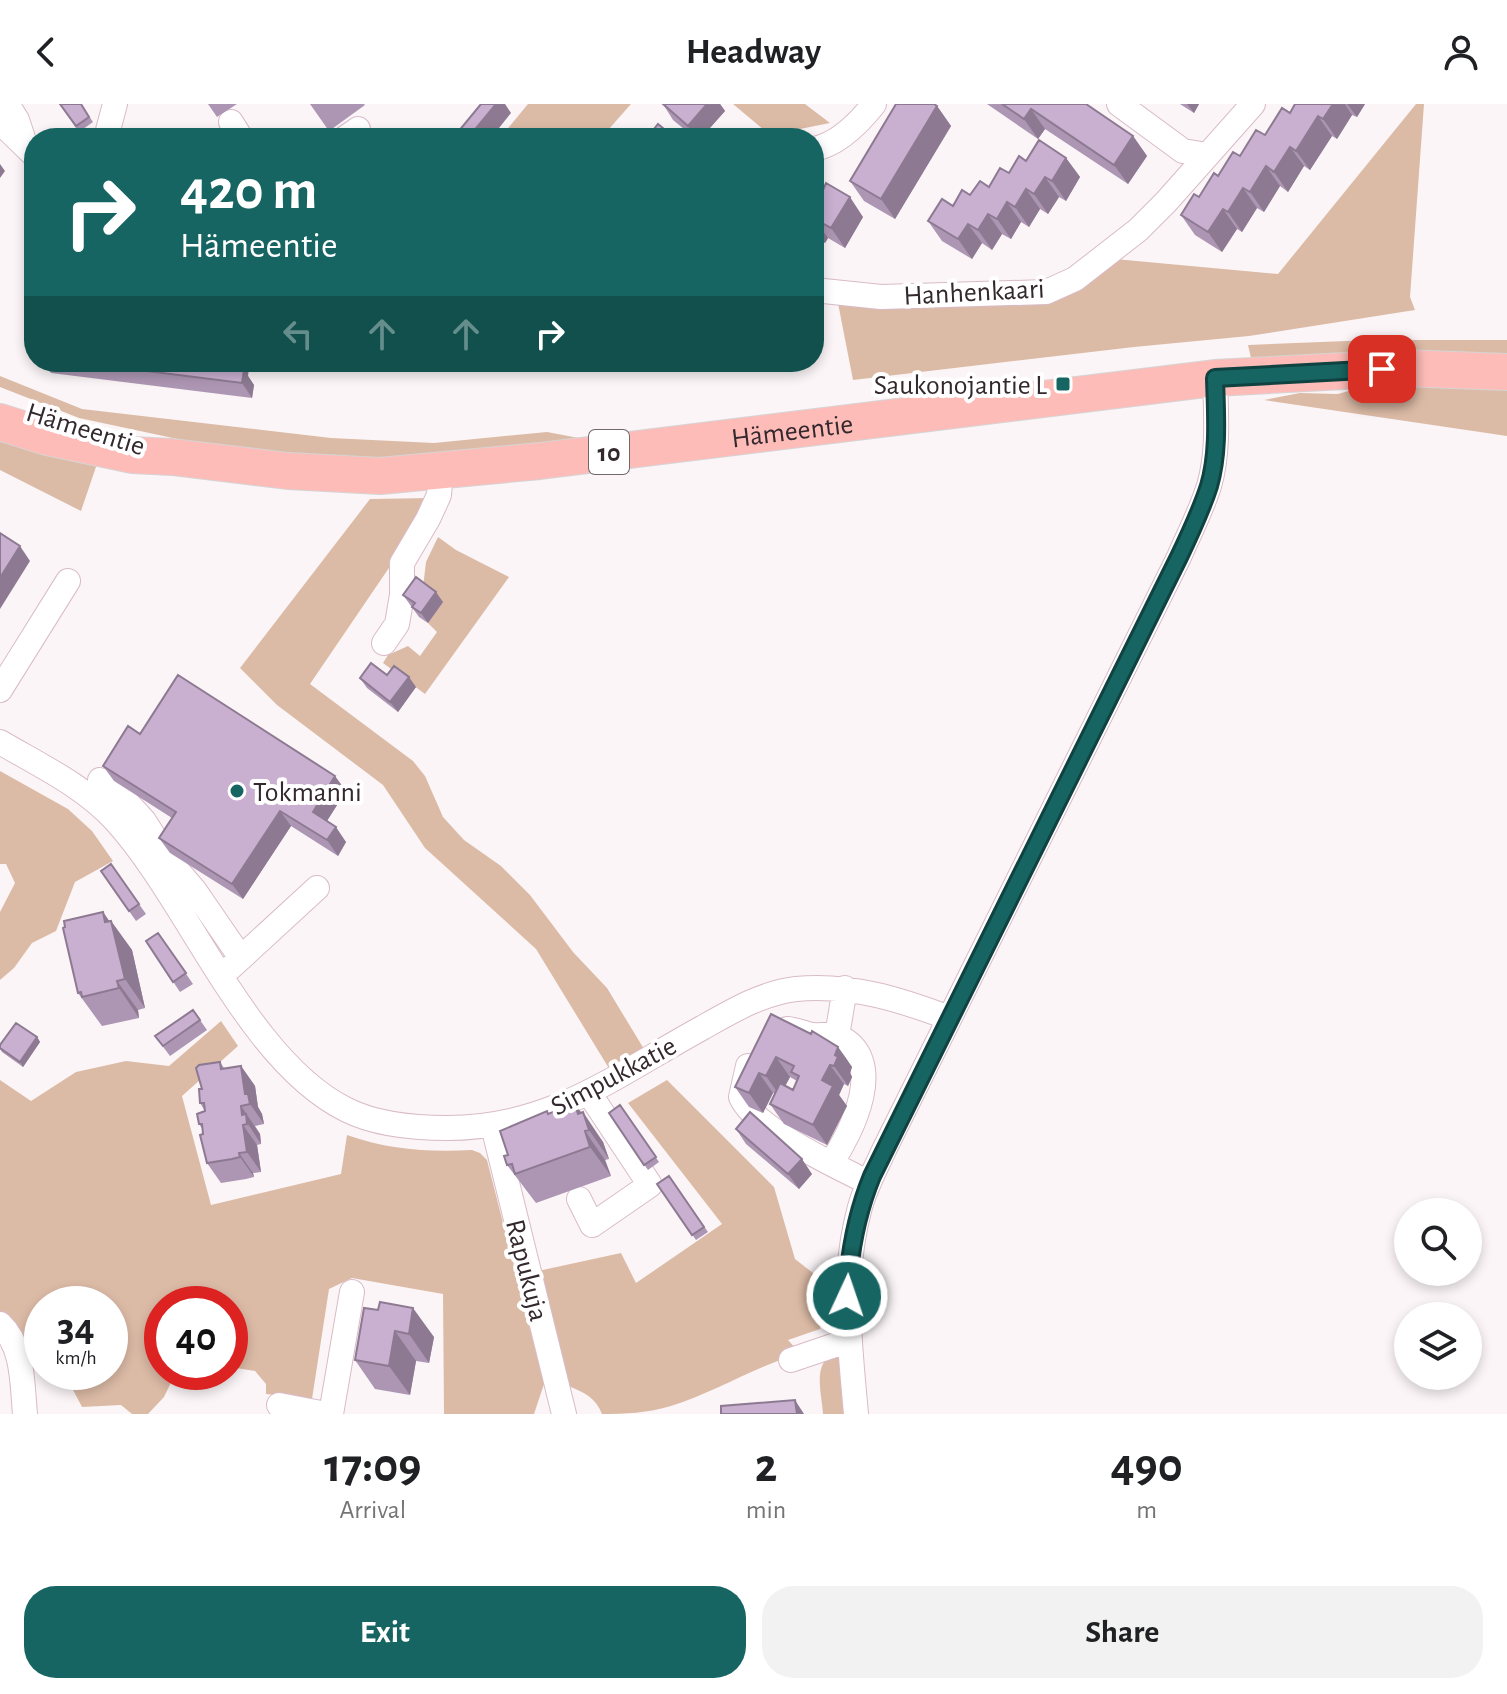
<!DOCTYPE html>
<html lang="en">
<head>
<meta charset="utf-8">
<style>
	:root { --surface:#fff; --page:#f2f2f2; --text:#202124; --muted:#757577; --accent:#176562 }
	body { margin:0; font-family:"Alegreya Sans",sans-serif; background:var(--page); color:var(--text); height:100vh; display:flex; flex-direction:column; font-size:30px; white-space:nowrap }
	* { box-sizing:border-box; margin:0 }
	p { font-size:26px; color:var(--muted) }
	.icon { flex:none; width:44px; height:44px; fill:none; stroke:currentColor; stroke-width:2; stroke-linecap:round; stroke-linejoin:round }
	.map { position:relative; height:1310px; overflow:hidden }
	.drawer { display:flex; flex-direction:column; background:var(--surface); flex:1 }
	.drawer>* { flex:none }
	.banner { position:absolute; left:24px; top:24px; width:800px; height:244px; border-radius:32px; box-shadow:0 4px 12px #0003; background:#176562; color:#fff; overflow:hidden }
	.controls { position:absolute; left:1394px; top:1094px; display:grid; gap:16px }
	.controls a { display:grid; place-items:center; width:88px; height:88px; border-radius:50%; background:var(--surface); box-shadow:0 4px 12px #0003; font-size:40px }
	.speed { position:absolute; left:24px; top:1182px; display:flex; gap:16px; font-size:40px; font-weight:700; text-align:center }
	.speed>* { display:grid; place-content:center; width:104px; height:104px; border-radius:50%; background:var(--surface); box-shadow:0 4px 12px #0003; line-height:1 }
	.speed small { font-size:20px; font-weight:400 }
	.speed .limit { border:12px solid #d22; background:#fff; color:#111 }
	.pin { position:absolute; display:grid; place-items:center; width:68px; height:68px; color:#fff; margin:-34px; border-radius:16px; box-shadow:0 4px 12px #0006 }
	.me { position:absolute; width:88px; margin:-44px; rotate:3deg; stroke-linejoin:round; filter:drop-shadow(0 0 6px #0008) }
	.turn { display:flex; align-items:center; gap:28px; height:168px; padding:0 24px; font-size:36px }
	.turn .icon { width:104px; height:104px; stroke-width:2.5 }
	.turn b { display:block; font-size:56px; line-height:68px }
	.lanes { display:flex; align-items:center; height:76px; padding:0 24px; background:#0003; justify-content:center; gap:40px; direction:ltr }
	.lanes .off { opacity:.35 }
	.eta { display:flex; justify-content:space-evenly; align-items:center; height:136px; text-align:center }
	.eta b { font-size:48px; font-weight:700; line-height:56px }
	.cta { display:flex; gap:16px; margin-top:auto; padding:16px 24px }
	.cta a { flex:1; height:92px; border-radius:32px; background:var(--accent); color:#fff; font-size:32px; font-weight:700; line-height:92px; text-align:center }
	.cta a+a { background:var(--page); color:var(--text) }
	header { display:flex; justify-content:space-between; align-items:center; height:104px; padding:0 24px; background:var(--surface); font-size:36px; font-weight:700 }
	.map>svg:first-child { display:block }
	.green { fill:#dcbba6 }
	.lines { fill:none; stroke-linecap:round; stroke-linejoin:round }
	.minor-casing { stroke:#d9bbc8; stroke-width:26 }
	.highway-casing { stroke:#d6d4d5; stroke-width:38 }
	.minor { stroke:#fff; stroke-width:24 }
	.highway { stroke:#febcb8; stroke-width:36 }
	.wall { fill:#ad96b3; fill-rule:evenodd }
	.shaded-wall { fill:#8d7a92 }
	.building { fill:#c9afd0; stroke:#8d7a92; stroke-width:2 }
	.route-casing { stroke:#0f4240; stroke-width:20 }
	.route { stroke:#176562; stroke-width:14 }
	.poi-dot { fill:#176562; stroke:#fff; stroke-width:3 }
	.labels { text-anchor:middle; stroke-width:8; stroke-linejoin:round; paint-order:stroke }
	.shield { fill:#fff; stroke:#70686c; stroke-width:2 }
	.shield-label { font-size:26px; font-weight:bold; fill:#33282d }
	.street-label { font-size:28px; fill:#33282d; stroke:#fff }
	.poi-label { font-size:28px; fill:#33282d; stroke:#fff; text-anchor:end }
</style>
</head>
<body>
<header><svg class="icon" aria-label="back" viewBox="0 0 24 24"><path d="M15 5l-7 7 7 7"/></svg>Headway<svg class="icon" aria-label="person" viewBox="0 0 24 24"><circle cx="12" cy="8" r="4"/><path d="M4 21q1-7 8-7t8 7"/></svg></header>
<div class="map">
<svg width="1507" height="1310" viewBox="0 0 1507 1310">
	<rect width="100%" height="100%" fill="#fbf5f7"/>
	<path class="green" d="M528,0H631L601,34H533L529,31L526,34H500Z
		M733,0H805L830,19L770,31Z
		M1416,0H1424L1410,193L1415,206L1249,232L1134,243L853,276L836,189L1046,188L1104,154L1278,170Z
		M1372,236H1507V254L1336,249L1251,254L1248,241Z
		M0,272L82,305L331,334L434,339L547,328L584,335L380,360L243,349L79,314L0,283Z
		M1376,279L1507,283V332L1264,296L1300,289L1338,290Z
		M0,328L98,357L81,407L0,366Z
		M432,394L395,455L310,580L413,657L425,672L443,713L464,736L501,762L530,791L573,848L607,884L644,945L610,966L536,845L425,744L383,681L277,601L240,564L370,395Z
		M438,433L456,446L509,473L425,590L383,559L388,551L408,542L420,552L437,528L428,519L442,498L423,483L426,458Z
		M0,667L68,705L92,727L113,757L75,778L56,827L32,839L14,864L0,876V808L15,779L6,760H0Z
		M221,917L238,942L182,992L211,1101L341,1070L347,1031C389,1046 428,1048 472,1046L480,1049L487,1056L544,1280L534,1310H444L443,1190L352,1174L329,1185L312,1295L266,1290V1280L255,1267L230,1263V1200H162V1268H176L164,1293L148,1310H132L121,1301L82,1303L71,1282L54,1268H110V1200H42V1260L26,1255L0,1220V976L31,997L76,968L126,957L169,962Z
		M667,976L774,1083L795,1155L822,1176L820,1225L788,1236L800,1249C755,1263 715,1288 671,1302C648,1309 625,1310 602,1310C596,1294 584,1288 568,1282L538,1167L621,1149L636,1179L722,1120L628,999Z
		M833,1251L840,1255L849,1310H823C822,1291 812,1259 833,1251Z"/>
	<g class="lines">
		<defs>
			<path id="minor" d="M7,0L17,16L23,34
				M1119,0L1183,47L1207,51
				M0,18L34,51
				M231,18L241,34
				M107,30L115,0
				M345,34L358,25
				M814,45C839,40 859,19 874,0
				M814,186L881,193L1046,188L1075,175L1138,126L1166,98L1253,0
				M384,539L397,520L402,491V459L428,415L439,391L441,367
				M0,586L68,477
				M0,638C39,661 84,682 115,716C189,797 247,957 347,1006C377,1021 415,1024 448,1024C551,1024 616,971 702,924C732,907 762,889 796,885C851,880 899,895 949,914
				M100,676L125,696L144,717L171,759L195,787L241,854
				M230,864L317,784
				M787,925C796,926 804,929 812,931C820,932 829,929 837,932C889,954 852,1028 831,1059
				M837,932L845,884
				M748,962L741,993C756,1026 837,1062 869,1079
				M493,1022L564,1310
				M579,1095L592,1121L650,1081L589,989
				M0,1220C24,1243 22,1279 25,1310
				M791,1256L850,1236
				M279,1301L326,1310
				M331,1310L352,1188
				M856,1310C850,1241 841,1175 859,1107C864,1085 876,1064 885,1044L1179,453C1189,430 1201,407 1209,382C1219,348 1216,310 1215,274"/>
			<g id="highway">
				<path id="s1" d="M0,318L47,333L132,351L172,353L288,367L380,372L540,357L1215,274L1401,264L1507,268"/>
			</g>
		</defs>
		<use href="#minor" class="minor-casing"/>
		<use href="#highway" class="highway-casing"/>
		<use href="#minor" class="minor"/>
		<use href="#highway" class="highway"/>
	</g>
	<path class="wall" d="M60,0H81L93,18L79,28Z
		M208,0H237L217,13Z
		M310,0H364L365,1L329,27Z
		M663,0H720L725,7L701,34H695L673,16Z
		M987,0H1086L1133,32L1147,52L1128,80L1045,25L1038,35Z
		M1180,0H1199L1194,9Z
		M1295,0H1365L1357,13L1352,11L1337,35L1332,32L1310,66L1304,62L1288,88L1280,82L1264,108L1257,104L1242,128L1237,125L1222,148L1195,131L1181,111L1218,72L1290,9Z
		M937,2L951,22L895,115L864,97L850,77Z
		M1066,54L1080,73L1066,97L1059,93L1048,110L1040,105L1029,123L1021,118L1011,135L1002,130L992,146L982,139L972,155L942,137L928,117L953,102L989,83L1026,57Z
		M814,81L863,113L845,144L828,134L825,139L814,133Z
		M43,258H249L248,272L254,281L252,294L51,269Z
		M403,491L443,498L428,519L419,513Z
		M387,571L416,583L398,608L367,584L360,574Z
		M140,630L346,687L327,717L346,738L338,752L291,722L243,795L170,749L159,734L172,714L114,677L103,662Z
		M111,760L146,810L136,817L101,767Z
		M103,808L109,817H111L132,846L145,904L138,906L139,914L102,922L78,889Z
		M158,829L193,880L180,888L146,837Z
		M193,906L207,926L170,952L155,932Z
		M771,910L838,943L852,963L850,969L852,973L848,982L844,980L839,991L847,1002L827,1041L784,1020L770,1000L775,989H773L763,1009L749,1003L735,983ZM790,973L797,977L793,986L785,982Z
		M37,933L40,938L23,963L2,948L0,945V941Z
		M220,958L224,964L241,962L255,982L258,1003L262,1010L264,1020L255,1022L260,1030L261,1040L257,1041L261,1068L253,1069L254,1073L246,1075L221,1079L207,1059L203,1026L199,1020L205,1007L200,999L202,985Z
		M575,1000L603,1038L609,1055L605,1056L611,1072L536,1099L507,1061L508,1051L549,1009Z
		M620,1001L659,1058L648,1066L609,1009Z
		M736,1025L812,1070L799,1085L746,1040Z
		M669,1072L708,1128L696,1136L657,1080Z
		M364,1204L434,1233L429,1259L416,1257L410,1291L375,1285L355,1256Z"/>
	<path class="shaded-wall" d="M496,0H505L511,9L491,34H468Z
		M707,0H720L725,7L701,34H696L688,22Z
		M1187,0H1199L1194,9Z
		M1333,0H1345L1352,11L1337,35L1323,15Z
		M1347,0H1365L1357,13Z
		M937,2L951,22L895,115L881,95Z
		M1031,5L1045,25L1038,35L1024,15Z
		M1318,12L1332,32L1310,66L1296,47Z
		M1133,32L1147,52L1128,80L1114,61Z
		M1290,43L1304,62L1288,88L1274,68Z
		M1066,54L1080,73L1066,97L1052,77Z
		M0,60L5,67L0,74Z
		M1266,62L1280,82L1264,108L1250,88Z
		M1045,73L1059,93L1048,110L1034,90Z
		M1243,84L1257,104L1242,128L1228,108Z
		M1026,85L1040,105L1029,123L1015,103Z
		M850,93L863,113L845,144L831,124Z
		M1007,98L1021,118L1011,135L997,115Z
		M1223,105L1237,125L1222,148L1208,128Z
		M988,110L1002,130L992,146L978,126Z
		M814,114L828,134L825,139L814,124Z
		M968,120L982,139L972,155L958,135Z
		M237,258H249L248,272L254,281L252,294L242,279L237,265Z
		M20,442L30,457L0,505V474Z
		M436,488L443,498L428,519L421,509Z
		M409,573L416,583L398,608L390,598Z
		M335,672L346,687L323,723L313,708Z
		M280,707L291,722L243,795L232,780Z
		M336,723L346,738L338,752L327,736Z
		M103,808L112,821L111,817L132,846L145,904L125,875Z
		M117,877L138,906L139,914L119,884Z
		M37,933L40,938L23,963L20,958Z
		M838,943L852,963L850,969L852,973L848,982L834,962L835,951Z
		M776,953L790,973L780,992L766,972Z
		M830,961L844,980L839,991L847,1002L827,1041L813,1021L822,976Z
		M241,962L255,982L258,1003L262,1010L264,1020L250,1000L245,990Z
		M759,969L773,989L763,1009L749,989Z
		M575,1000L585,1014L583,1008L603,1038L609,1055L578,1010Z
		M241,1002L260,1030L261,1040L242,1011Z
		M243,1021L257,1041L261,1068L247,1048Z
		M585,1027L605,1056L611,1072L590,1043Z
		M239,1049L253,1069L254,1073L240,1053Z
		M802,1055L812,1070L799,1085L788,1070Z
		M413,1204L434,1233L429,1259L409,1230Z
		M395,1227L416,1257L410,1291L389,1262Z
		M795,1296L804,1310H797Z"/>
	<path class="building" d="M60,0H81L89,13L76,22Z
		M481,0H496L468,34H453Z
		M663,0H707L688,22Z
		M896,0H934L937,2L881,95L850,77Z
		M1002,0H1086L1133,32L1114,61L1031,5L1024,15Z
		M1295,0H1333L1323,15L1318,12L1296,47L1290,43L1274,68L1266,62L1250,88L1243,84L1228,108L1223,105L1208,128L1181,111L1194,90L1199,93L1214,69L1218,72L1233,48L1240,52L1256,26L1265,31L1282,4L1290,9Z
		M658,20L675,34H647Z
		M1039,36L1066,54L1052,77L1045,73L1034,90L1026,85L1015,103L1007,98L997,115L988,110L978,126L968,120L958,135L928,117L942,95L953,102L962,86L970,91L980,77L989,83L1000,64L1009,69L1019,52L1026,57Z
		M826,79L850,93L831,124L814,115V81L823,86Z
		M75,258H237V265L244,266L242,279Z
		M0,429L20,442L0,474Z
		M416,473L436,488L421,509L412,503L415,499L403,491Z
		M371,559L387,571L394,562L409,573L390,598L360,574Z
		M178,571L335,672L313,708L336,723L327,736L280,707L232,780L159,734L176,708L103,662L128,622L140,630Z
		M111,760L139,800L129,807L101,767Z
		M103,808L105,818L111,817L125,875L117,877L119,884L82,893L81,888L78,889L63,824L65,823L64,817Z
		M158,829L186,869L173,878L146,837Z
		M193,906L200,916L163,942L155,932Z
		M771,910L811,930L812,927L838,943L835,951L838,953L834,962L830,961L822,976L833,982L813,1021L770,1000L780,979L793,986L799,972L791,968L794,962L776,953L766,972L759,969L749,989L735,983Z
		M16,919L37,933L20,958L0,944V941Z
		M220,958L221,965L241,962L245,990H248L250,1000L241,1002L242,1011L246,1010L247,1020L243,1021L247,1048L239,1049L240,1053L232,1055L207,1059L200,1031L203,1030L202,1020H199L197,1010L205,1007L204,999H200L199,985H202L196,964L199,961Z
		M575,1000L578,1010L583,1008L589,1026L585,1027L590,1043L515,1070L512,1060L507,1061L504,1052L508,1051L500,1027L547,1007L548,1010Z
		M620,1001L656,1053L644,1061L609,1009Z
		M750,1008L802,1055L788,1070L736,1025Z
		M669,1072L704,1123L692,1131L657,1080Z
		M380,1198L413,1204L409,1230L395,1227L389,1262L355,1256L364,1204L378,1206Z
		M795,1296L797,1310H721V1302Z"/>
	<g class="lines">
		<defs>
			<path id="route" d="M847,1192C849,1150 856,1111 872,1072L1179,453C1190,430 1201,407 1209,382C1219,348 1216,310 1215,274L1382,265"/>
		</defs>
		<use href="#route" class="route-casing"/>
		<use href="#route" class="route"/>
	</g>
	<g class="poi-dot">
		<rect x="1055" y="272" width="16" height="16" rx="4"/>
		<circle cx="237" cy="687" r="8"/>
	</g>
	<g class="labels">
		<rect class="shield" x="589" y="326" width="40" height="44" rx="6"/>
		<g class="shield-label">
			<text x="609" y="357">10</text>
		</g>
		<g class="street-label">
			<text transform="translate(974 187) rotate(-3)" y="10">Hanhenkaari</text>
			<text transform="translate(86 324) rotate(17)" y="10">Hämeentie</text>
			<text dy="10" stroke="none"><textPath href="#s1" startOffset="800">Hämeentie</textPath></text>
			<text transform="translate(613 971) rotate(-28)" y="10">Simpukkatie</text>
			<text transform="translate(528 1166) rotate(76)" y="10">Rapukuja</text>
		</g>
		<g class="poi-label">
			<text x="1047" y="290">Saukonojantie L</text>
			<text x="253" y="697" text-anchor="start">Tokmanni</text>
		</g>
	</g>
</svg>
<div class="controls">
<a><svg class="icon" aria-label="search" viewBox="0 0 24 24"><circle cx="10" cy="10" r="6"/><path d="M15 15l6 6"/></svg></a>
<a><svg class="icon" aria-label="layers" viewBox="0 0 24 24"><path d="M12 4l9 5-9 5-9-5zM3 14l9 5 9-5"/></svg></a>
</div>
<div class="speed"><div>34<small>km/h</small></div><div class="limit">40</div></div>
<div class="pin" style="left:1382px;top:265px;background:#d93025"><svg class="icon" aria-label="arrive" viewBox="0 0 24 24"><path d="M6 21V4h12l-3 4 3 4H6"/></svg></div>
<svg class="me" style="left:847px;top:1192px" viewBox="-20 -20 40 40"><circle r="17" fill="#176562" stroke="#fff" stroke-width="3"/><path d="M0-11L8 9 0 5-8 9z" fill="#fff"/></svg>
<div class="banner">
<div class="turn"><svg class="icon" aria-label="right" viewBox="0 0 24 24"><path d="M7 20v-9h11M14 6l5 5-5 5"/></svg><div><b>420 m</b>Hämeentie</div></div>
<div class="lanes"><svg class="icon off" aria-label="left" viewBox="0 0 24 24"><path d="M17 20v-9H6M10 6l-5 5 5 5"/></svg><svg class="icon off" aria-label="ahead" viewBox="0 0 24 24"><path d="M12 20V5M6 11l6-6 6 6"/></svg><svg class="icon off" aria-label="ahead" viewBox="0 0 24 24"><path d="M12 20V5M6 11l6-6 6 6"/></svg><svg class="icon" aria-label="right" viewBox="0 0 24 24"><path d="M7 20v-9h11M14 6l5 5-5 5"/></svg></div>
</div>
</div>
<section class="drawer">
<div class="eta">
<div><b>17:09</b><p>Arrival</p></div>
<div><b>2</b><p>min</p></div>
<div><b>490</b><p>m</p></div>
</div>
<div class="cta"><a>Exit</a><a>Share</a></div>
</section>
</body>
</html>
